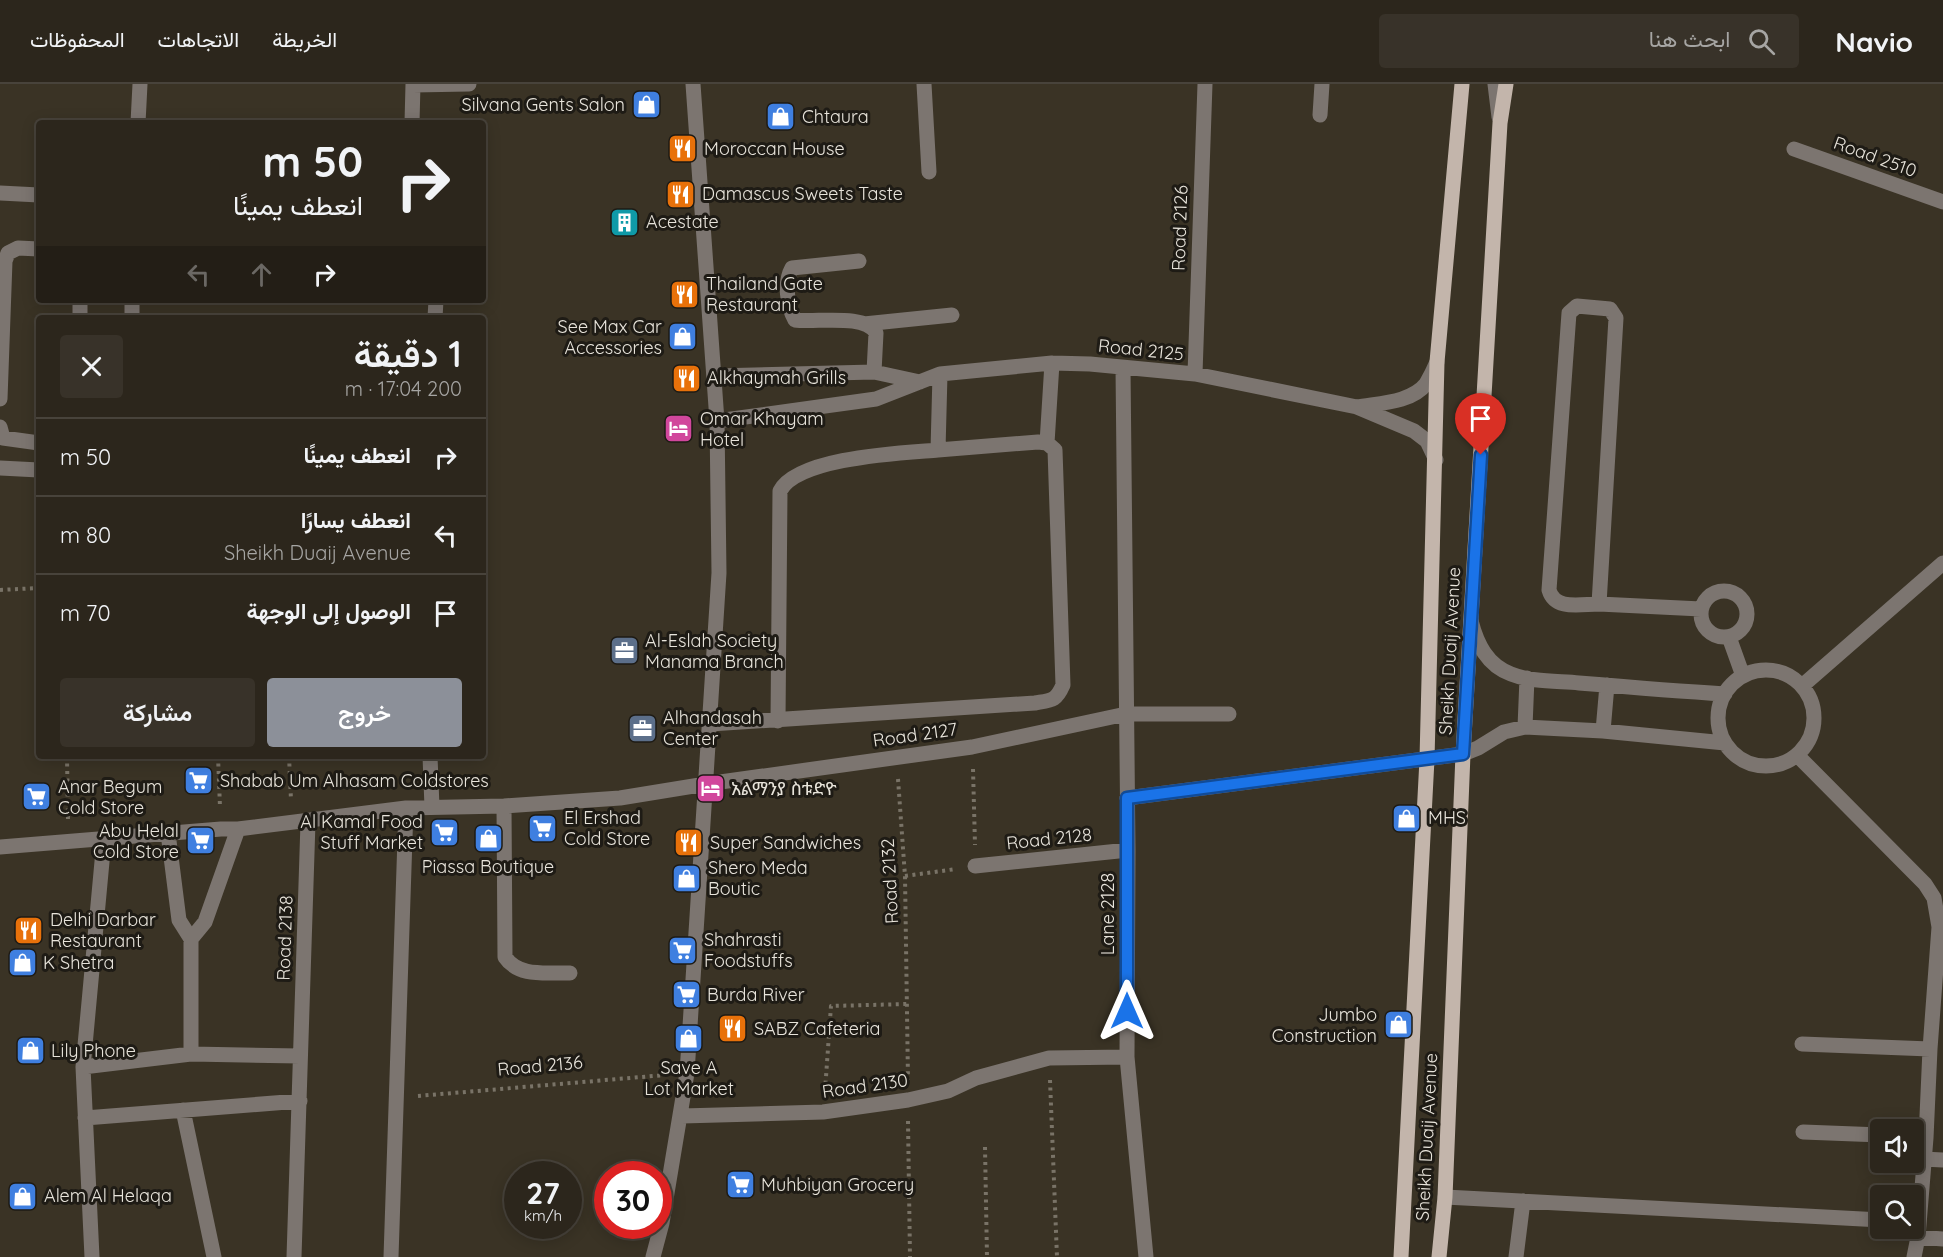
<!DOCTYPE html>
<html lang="ar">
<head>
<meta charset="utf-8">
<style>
	:root { --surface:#2c261c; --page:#383229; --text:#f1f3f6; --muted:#a6a5a3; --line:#48433b; --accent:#8c9099 }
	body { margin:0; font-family:Quicksand,Vazirmatn,"Noto Sans Ethiopic",sans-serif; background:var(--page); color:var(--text); direction:rtl; height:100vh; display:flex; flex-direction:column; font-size:22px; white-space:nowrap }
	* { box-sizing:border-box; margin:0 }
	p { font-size:20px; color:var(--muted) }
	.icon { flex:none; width:33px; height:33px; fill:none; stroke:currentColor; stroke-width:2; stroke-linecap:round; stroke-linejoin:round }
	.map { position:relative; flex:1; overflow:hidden; direction:ltr }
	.details { position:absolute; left:36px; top:231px; width:450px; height:444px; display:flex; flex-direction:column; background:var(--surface); border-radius:6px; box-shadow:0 3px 15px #0003,0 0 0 2px var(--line); direction:rtl }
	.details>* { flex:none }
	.top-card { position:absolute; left:36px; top:36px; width:450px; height:183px; border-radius:6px; box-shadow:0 3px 15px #0003,0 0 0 2px var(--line); direction:rtl; background:#2c261c; color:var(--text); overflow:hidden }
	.tools { position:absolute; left:1870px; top:1035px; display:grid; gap:12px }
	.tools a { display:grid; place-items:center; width:54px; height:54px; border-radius:6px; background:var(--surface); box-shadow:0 3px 15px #0003,0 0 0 2px var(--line); font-size:30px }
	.speed { position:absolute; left:504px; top:1077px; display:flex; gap:12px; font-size:30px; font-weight:700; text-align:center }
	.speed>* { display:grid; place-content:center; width:78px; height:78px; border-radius:50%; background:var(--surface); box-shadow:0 3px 15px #0003,0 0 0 2px var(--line); line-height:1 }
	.speed small { font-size:15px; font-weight:400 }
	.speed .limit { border:9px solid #d22; background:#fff; color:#111 }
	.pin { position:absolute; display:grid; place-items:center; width:51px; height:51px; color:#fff; margin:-62px -26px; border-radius:50% 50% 50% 0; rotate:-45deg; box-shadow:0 0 6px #0007 }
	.pin .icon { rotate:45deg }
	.me { position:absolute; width:66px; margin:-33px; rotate:0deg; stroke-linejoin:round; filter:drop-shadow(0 0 4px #0008) }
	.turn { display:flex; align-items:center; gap:21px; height:126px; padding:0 24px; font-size:27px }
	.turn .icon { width:78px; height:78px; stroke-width:2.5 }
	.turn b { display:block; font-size:42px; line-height:51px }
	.lanes { display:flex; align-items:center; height:57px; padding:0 24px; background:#0003; justify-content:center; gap:30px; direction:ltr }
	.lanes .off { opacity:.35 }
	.round { display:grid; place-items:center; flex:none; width:63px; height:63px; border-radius:6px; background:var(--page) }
	.overview { display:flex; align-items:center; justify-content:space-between; height:102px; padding:0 24px }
	h1 { font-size:36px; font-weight:600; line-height:45px }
	.button { display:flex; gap:12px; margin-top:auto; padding:12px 24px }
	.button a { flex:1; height:69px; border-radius:6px; background:var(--accent); color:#fff; font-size:24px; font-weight:600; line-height:69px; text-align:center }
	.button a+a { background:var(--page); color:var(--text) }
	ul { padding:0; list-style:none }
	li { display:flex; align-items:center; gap:18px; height:78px; padding:0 24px; border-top:2px solid var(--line) }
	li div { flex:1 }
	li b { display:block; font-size:22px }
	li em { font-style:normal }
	header { display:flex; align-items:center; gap:36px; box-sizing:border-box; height:84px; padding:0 30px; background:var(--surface); border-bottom:2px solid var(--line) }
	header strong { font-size:28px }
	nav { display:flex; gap:33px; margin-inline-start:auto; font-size:21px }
	.search { width:420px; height:54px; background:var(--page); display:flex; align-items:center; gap:15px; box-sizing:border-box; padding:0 21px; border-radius:6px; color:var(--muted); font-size:22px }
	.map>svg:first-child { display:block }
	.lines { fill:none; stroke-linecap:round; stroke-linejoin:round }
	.path { stroke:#797367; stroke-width:4; stroke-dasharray:3 4.5; stroke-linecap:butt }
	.minor { stroke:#7c7570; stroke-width:15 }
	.major { stroke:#c3b5ab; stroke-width:15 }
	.route-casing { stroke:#114b97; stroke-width:15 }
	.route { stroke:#1a73e8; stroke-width:10 }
	.labels { text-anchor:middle; stroke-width:6; stroke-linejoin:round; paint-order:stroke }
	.poi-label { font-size:18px; fill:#e8e4db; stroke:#1e1b15; text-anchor:start }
	.street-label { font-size:18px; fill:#e8e4db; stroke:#1e1b15 }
</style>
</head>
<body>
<header>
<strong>Navio</strong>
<div class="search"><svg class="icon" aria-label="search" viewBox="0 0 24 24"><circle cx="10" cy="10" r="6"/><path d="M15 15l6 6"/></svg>ابحث هنا</div>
<nav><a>الخريطة</a><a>الاتجاهات</a><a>المحفوظات</a></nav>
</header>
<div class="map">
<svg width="1943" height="1173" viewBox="0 0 1943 1173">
	<rect width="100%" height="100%" fill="#3a3325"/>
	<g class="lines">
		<path class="path" d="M0,506L39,504
			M67,672L68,736
			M218,672L220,723
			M289,672L291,716
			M973,685L975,761
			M898,695L905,792L908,996
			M905,792L956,785
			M1050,996L1057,1173
			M825,1007L831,922L907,920
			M418,1012L665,991
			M908,1037L910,1173
			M985,1063L987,1173"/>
		<path class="minor" d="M924,0L929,88
			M1495,0L1499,33
			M413,1L469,0
			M1320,31L1322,0
			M138,39L140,0
			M412,39L413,0
			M1794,65L1943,118
			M0,109L39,111
			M859,177L792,184C784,198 787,222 795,236C815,239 865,229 876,249L874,288
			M80,234V216
			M132,234V216
			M435,234L436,216
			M864,240L952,231
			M1123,284L1128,766L1127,973L1146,1173
			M1195,290L1205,0
			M715,292L874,288L920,298
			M0,315L5,177L8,169L18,164L39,165
			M1357,323C1378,319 1411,319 1426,300C1430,293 1434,285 1437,278
			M717,337L876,315L940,290L1052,279L1090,280L1195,290L1357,323L1414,347L1427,357L1436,376
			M0,343L3,354L39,359
			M1047,359L1052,279
			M0,384L39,386
			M1701 530a23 23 0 1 1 46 0a23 23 0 1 1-46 0Z
			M1599,520C1581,520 1555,527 1549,506L1569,229L1577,222L1610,225L1616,234L1599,520L1701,525
			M1471,537C1477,560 1487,581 1511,590C1531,598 1557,597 1579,599C1627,603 1676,607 1725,610
			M1729,553L1743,592
			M1718 634a48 48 0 1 1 96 0a48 48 0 1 1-96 0Z
			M1802,602L1943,479
			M778,637L780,407C798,373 903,369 938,366
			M710,640L1035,619C1052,616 1056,617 1063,601L1055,366L1047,359L1038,358L938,366L940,290
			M1525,643L1527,594
			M1603,647L1607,601
			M1797,671L1925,800L1934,814L1939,843L1930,965L1926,1054L1918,1153L1914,1173
			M430,672L432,723
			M1127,714L1463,670L1478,664L1504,648L1525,643L1603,647L1725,659
			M504,722L505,873C519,894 547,888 570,889
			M168,749L179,836L191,855L205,838L238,745
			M0,763L221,745H238L406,724L504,722L620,714L706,700L972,663L1126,630H1229
			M975,782L1128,766
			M191,855V970
			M1802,960L1930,965
			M83,983L191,970L300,972
			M183,1026L214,1173
			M682,1032L823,1028L908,1016L948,1007L976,994L1049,974L1127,973
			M85,1034L300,1017
			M1803,1048L1881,1051
			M1923,1075L1943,1076
			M1445,1113L1881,1136
			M1918,1153L1943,1155
			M92,1173L83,983L104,756
			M294,1173L308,738
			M391,1173L406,724
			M653,1173L662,1139L687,989L719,489L717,337L693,0
			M1516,1173L1523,1117"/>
		<path class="major" d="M1401,1173L1427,675L1437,278L1462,0
			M1439,1173L1445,1113L1463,670L1500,39L1506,0"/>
	</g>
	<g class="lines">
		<defs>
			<path id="route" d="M1127,927V714L1463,670L1481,371"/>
		</defs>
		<use href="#route" class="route-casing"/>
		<use href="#route" class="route"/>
	</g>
	<defs>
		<symbol id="shop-square" viewBox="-11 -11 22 22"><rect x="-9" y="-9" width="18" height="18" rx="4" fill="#3f7fe0" stroke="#1e1b15"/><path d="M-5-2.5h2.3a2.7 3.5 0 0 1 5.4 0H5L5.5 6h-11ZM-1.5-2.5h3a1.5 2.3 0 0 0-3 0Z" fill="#fff"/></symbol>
		<symbol id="restaurant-square" viewBox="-11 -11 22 22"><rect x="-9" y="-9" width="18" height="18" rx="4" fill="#e8710a" stroke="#1e1b15"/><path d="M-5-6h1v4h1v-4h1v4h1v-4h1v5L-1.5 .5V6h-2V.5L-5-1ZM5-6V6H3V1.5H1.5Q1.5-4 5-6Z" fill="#fff"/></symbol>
		<symbol id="building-square" viewBox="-11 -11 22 22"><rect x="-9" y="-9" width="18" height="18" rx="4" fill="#0f9aa8" stroke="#1e1b15"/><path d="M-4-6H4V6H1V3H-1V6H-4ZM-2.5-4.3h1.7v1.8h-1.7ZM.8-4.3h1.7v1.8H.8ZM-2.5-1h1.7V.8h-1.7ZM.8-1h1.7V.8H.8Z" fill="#fff"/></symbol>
		<symbol id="hotel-square" viewBox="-11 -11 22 22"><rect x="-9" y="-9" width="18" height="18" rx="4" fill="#d1479c" stroke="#1e1b15"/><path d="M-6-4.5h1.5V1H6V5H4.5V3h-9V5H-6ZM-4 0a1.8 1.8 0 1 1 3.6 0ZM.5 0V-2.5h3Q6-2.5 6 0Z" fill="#fff"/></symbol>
		<symbol id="office-square" viewBox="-11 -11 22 22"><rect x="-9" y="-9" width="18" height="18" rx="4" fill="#5c6f8a" stroke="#1e1b15"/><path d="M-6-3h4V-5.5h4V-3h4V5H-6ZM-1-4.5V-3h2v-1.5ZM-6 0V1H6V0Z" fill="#fff"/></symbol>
		<symbol id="supermarket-square" viewBox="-11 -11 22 22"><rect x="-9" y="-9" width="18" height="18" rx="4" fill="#3f7fe0" stroke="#1e1b15"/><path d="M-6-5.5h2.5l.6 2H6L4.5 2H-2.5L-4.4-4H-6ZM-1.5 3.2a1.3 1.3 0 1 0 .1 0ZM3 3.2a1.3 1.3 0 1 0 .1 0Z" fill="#fff"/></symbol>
	</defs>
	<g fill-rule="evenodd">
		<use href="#shop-square" x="630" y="4" width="33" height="33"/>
		<use href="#shop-square" x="764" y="16" width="33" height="33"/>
		<use href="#restaurant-square" x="666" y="48" width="33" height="33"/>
		<use href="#restaurant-square" x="664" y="94" width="33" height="33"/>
		<use href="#building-square" x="608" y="122" width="33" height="33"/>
		<use href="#restaurant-square" x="668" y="194" width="33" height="33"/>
		<use href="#shop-square" x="666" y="236" width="33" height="33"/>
		<use href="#restaurant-square" x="670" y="278" width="33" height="33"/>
		<use href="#hotel-square" x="662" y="328" width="33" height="33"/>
		<use href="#office-square" x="608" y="550" width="33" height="33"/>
		<use href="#office-square" x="626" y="628" width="33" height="33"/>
		<use href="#supermarket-square" x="182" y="680" width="33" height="33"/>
		<use href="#hotel-square" x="694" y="688" width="33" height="33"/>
		<use href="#supermarket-square" x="20" y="696" width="33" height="33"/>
		<use href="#shop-square" x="1390" y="718" width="33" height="33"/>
		<use href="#supermarket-square" x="526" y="728" width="33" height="33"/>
		<use href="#supermarket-square" x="428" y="732" width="33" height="33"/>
		<use href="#shop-square" x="472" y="738" width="33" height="33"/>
		<use href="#supermarket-square" x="184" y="740" width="33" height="33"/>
		<use href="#restaurant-square" x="672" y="742" width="33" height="33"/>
		<use href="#shop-square" x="670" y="778" width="33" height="33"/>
		<use href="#restaurant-square" x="12" y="830" width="33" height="33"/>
		<use href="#supermarket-square" x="666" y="850" width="33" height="33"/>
		<use href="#shop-square" x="6" y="862" width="33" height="33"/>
		<use href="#supermarket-square" x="670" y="894" width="33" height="33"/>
		<use href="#shop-square" x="1382" y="924" width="33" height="33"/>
		<use href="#restaurant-square" x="716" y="928" width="33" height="33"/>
		<use href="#shop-square" x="672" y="938" width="33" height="33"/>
		<use href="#shop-square" x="14" y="950" width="33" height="33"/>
		<use href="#supermarket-square" x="724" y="1084" width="33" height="33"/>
		<use href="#shop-square" x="6" y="1096" width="33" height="33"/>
	</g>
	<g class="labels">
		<g class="poi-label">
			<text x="625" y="27" text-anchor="end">Silvana Gents Salon</text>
			<text x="802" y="39">Chtaura</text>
			<text x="704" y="71">Moroccan House</text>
			<text x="702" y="116">Damascus Sweets Taste</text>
			<text x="646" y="144">Acestate</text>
			<text x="706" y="206">Thailand Gate<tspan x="706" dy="21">Restaurant</tspan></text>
			<text x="662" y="249" text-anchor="end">See Max Car<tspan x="662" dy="21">Accessories</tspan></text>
			<text x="707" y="300">Alkhaymah Grills</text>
			<text x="700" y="341">Omar Khayam<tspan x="700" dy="21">Hotel</tspan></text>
			<text x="645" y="563">Al-Eslah Society<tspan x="645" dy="21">Manama Branch</tspan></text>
			<text x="663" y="640">Alhandasah<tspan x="663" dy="21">Center</tspan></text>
			<text x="220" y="703">Shabab Um Alhasam Coldstores</text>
			<text x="58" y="709">Anar Begum<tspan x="58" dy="21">Cold Store</tspan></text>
			<text x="731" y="711">አልማንያ ስቱድዮ</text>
			<text x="564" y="740">El Ershad<tspan x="564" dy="21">Cold Store</tspan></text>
			<text x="1428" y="740">MHS</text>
			<text x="423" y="744" text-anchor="end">Al Kamal Food<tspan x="423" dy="21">Stuff Market</tspan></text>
			<text x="179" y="753" text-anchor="end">Abu Helal<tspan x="179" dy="21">Cold Store</tspan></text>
			<text x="710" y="765">Super Sandwiches</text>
			<text x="488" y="789" text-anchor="middle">Piassa Boutique</text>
			<text x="708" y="790">Shero Meda<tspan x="708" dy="21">Boutic</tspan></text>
			<text x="50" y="842">Delhi Darbar<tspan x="50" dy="21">Restaurant</tspan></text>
			<text x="704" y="862">Shahrasti<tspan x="704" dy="21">Foodstuffs</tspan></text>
			<text x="43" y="885">K Shetra</text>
			<text x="707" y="917">Burda River</text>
			<text x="1377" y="937" text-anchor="end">Jumbo<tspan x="1377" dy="21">Construction</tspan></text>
			<text x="754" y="951">SABZ Cafeteria</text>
			<text x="51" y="973">Lily Phone</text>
			<text x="689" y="990" text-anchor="middle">Save A<tspan x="689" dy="21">Lot Market</tspan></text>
			<text x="761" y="1107">Muhbiyan Grocery</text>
			<text x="44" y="1118">Alem Al Helaqa</text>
		</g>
		<g class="street-label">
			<text transform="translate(1875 73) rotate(20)" y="6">Road 2510</text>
			<text transform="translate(1180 144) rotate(-88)" y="6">Road 2126</text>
			<text transform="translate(1141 266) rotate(6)" y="6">Road 2125</text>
			<text transform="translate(1450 567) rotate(-87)" y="6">Sheikh Duaij Avenue</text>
			<text transform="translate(915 651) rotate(-8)" y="6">Road 2127</text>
			<text transform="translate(1049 755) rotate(-6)" y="6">Road 2128</text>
			<text transform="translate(890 797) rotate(-93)" y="6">Road 2132</text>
			<text transform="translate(1108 830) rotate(-90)" y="6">Lane 2128</text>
			<text transform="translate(285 854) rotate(-88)" y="6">Road 2138</text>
			<text transform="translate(540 982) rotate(-5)" y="6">Road 2136</text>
			<text transform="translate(865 1002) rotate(-8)" y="6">Road 2130</text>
			<text transform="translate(1427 1053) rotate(-87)" y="6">Sheikh Duaij Avenue</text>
		</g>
	</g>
</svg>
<div class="tools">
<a><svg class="icon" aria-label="sound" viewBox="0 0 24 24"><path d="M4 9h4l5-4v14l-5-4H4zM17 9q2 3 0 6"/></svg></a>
<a><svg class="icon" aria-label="search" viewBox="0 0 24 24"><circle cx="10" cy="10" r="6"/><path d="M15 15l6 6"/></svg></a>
</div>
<div class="speed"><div>27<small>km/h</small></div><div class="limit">30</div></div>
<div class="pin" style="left:1481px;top:371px;background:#d93025"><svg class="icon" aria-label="arrive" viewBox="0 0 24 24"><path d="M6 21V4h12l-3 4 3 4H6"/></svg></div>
<svg class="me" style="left:1127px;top:927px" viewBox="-20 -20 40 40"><path d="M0-17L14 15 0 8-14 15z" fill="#1a73e8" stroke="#fff" stroke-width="4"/></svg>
<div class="top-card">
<div class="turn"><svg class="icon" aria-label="right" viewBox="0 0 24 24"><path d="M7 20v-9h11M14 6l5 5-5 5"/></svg><div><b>50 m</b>انعطف يمينًا</div></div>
<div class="lanes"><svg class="icon off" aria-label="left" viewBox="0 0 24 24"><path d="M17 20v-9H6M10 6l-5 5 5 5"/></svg><svg class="icon off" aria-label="ahead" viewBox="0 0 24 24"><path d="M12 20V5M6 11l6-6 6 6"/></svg><svg class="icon" aria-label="right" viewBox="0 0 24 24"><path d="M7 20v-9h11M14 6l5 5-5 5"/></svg></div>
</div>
<section class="details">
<div class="overview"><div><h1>1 دقيقة</h1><p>200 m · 17:04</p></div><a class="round"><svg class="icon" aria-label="close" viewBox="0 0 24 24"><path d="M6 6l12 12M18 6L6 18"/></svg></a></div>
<ul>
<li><svg class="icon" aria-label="right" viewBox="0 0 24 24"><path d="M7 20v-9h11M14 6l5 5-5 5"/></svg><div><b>انعطف يمينًا</b></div><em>50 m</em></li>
<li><svg class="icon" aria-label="left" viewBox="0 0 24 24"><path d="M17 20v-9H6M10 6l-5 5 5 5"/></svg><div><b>انعطف يسارًا</b><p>Sheikh Duaij Avenue</p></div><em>80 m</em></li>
<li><svg class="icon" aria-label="arrive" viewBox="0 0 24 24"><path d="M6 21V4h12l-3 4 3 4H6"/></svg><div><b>الوصول إلى الوجهة</b></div><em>70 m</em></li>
</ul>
<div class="button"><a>خروج</a><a>مشاركة</a></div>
</section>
</div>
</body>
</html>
